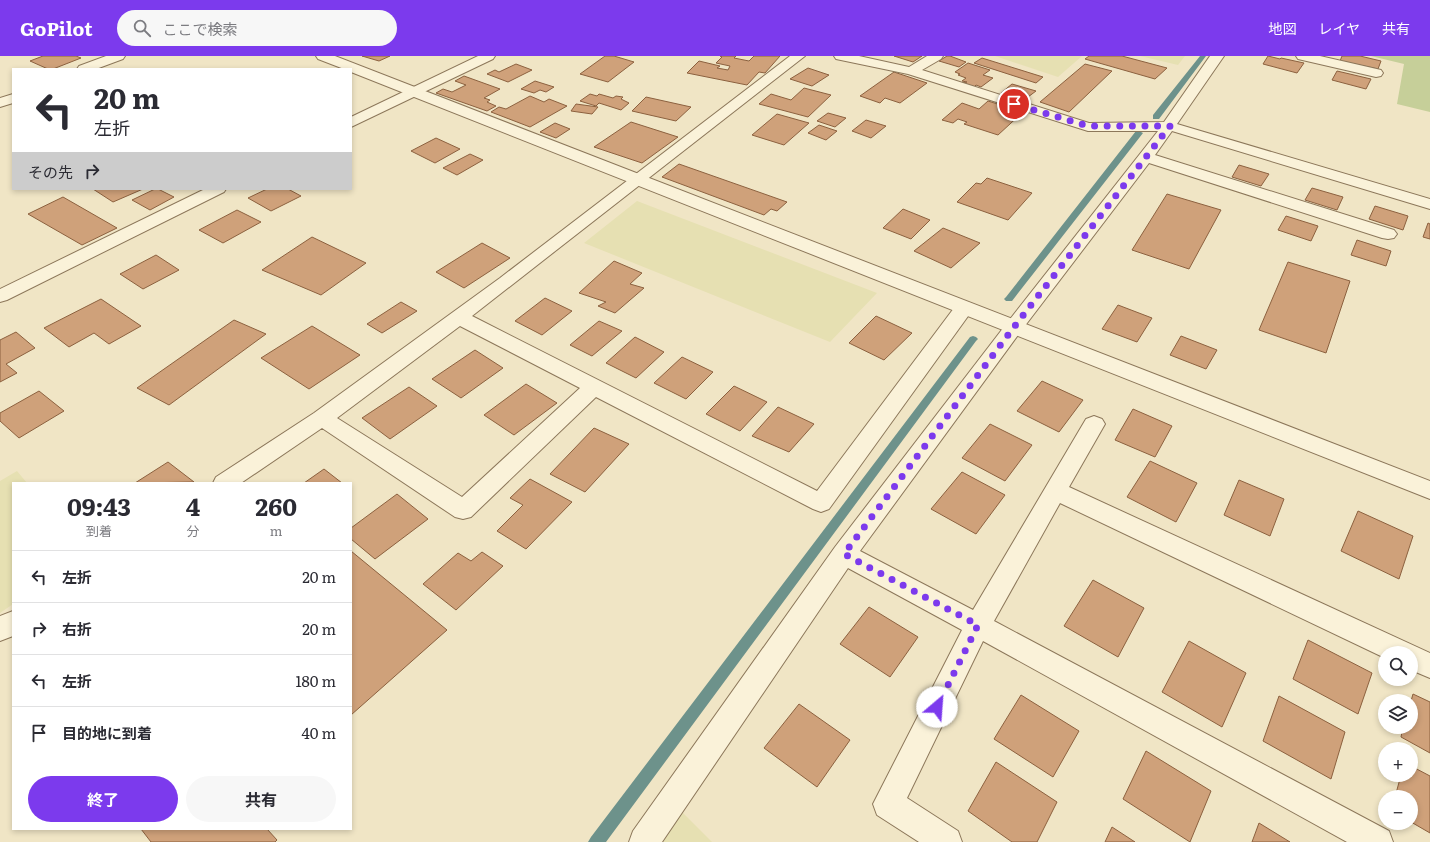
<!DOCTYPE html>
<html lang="ja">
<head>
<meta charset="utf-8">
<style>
	:root { --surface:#fff; --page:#f7f7f7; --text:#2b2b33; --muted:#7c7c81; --line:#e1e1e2; --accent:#7c3aed }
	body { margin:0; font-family:Literata,"Noto Sans JP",serif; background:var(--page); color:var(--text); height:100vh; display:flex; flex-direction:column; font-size:15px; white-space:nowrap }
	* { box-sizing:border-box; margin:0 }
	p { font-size:13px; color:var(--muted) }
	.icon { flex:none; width:22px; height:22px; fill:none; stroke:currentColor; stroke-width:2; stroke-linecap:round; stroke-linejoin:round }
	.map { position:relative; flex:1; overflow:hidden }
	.drawer { position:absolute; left:12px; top:426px; width:340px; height:348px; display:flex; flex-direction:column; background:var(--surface); border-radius:0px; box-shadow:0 2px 6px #0003 }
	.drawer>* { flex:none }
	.banner { position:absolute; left:12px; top:12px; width:340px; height:122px; border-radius:0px; box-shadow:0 2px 6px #0003; background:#fff; color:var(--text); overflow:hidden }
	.buttons { position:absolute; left:1378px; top:590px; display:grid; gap:8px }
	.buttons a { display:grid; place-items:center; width:40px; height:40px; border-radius:50%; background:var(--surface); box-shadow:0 2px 6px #0003; font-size:20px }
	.pin { position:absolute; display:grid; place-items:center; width:34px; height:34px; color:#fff; margin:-17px; border:2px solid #fff; border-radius:50%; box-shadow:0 1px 4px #0007 }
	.me { position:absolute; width:44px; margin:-22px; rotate:27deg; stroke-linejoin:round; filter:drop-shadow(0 0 3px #0008) }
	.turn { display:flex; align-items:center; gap:14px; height:84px; padding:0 16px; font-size:18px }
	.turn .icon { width:52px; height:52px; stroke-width:2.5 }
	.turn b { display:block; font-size:28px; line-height:34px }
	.then { display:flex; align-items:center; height:38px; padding:0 16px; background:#0003; gap:8px; font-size:15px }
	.eta { display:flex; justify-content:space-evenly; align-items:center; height:68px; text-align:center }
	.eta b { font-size:24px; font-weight:700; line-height:28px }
	.primary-button { display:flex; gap:8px; margin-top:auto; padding:8px 16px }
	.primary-button a { flex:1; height:46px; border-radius:24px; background:var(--accent); color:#fff; font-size:16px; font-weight:700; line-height:46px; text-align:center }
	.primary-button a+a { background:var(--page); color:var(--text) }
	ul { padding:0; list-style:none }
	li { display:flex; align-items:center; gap:12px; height:52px; padding:0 16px; border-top:1px solid var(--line) }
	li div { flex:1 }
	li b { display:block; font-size:15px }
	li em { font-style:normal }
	header { display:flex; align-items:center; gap:24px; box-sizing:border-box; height:56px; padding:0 20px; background:var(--accent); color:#fff }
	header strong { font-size:19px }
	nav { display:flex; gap:22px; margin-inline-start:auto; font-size:14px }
	.search { width:280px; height:36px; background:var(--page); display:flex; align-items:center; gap:10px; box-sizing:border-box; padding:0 14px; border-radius:22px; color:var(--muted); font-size:15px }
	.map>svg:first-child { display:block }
	.farmland { fill:#e6e0b2 }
	.green { fill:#c6cf99 }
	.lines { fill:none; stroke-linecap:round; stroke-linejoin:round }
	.stream { fill:#6d928b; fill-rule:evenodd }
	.building { fill:#cfa17a; stroke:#8c613f }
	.minor-casing { stroke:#8c775a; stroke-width:2 }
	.tertiary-casing { stroke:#8c775a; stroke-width:2 }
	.minor { fill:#faf2d9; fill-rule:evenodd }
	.tertiary { fill:#faf2d9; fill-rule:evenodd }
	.route { stroke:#7c3aed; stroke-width:7; stroke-dasharray:0 12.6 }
</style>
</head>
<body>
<header>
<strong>GoPilot</strong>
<div class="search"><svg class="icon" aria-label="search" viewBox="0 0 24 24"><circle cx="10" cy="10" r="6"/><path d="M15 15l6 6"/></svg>ここで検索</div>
<nav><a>地図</a><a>レイヤ</a><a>共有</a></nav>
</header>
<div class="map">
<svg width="1430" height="786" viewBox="0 0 1430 786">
	<rect width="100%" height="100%" fill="#f0e5c5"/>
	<path class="farmland" d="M995,0H1082L1058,21Z
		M1140,0H1185L1178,9Z
		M637,145L877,237L830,286L584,187Z
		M17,415L27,427H13V548L0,557V425Z
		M678,752L712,786H663Z"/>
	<path class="green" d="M1371,0H1430V56L1397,48L1404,8Z"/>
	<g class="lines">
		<path class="stream" d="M1200,0H1206L1159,63H1153V59Z
			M1136,75H1139L1143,77L1012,245H1006L1004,243L1006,241Z
			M973,280L976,281L978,283L976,285L606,786H588L591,781L970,281Z"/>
	</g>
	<path class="building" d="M43,0H76L81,2L53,13H48L30,5Z
		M362,0H390L379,5Z
		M605,0H614L634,6L608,26L580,18Z
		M720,0H736L734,2L749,5L754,0H780L765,17L759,16L747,29L687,17L699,5L720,10L717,12L728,14L730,10L716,7L722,1Z
		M894,0H922L913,6Z
		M947,0H950L966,6L959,11L939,5Z
		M1089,0H1122L1167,12L1155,23L1085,3Z
		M1268,0L1280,3L1281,2L1304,7L1297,17L1263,8Z
		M1342,0H1360L1381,5L1378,13L1340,5Z
		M982,2L1043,21L1036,27L974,7Z
		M968,7L990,14L983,19L993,22L981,31L976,29L974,31L963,27L967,26L962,25L966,22L958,19L960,18L955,16Z
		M516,8L532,14L508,26L487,18L495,14L499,16Z
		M1085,8L1112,15L1069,56L1040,46Z
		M808,12L829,19L812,30L790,23Z
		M1337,15L1371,23L1366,33L1332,24Z
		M894,16L927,27L900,47L885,42L880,47L860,40Z
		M464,20L500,33L484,42L490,44L487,46L496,50L487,55L436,37L443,33L452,36L466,29L455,25Z
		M535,25L554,31L546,36L540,34L534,37L521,33Z
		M1012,28L1036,35L1024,44L1001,37Z
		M804,32L831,39L808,61L759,48L771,38L791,44Z
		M590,38L597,40L599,38L613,42L616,40L623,41L621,43L629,47L621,54L599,47L596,50L580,45Z
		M530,40L544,46L549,43L567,50L530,71L491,56L499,51L506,53Z
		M646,41L691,51L676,65L632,55Z
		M988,45L1023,56L998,79L964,68L967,66L958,63L953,67L942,64L962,47L979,53Z
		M576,48L598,51L592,58L571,55Z
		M828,57L846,62L835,71L817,65Z
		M777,58L809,67L784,89L752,79Z
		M866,64L886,70L871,82L852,75Z
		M631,66L678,81L642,107L594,91Z
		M555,67L570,73L556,82L540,76Z
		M819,69L837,75L826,84L808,77Z
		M436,82L460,93L435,107L411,95Z
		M470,98L483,104L457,119L443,112Z
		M679,108L787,146L777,155L771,153L764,159L662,121Z
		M1239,109L1269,118L1261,130L1232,121Z
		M987,122L1032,137L1008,164L957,146L976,127L981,128Z
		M1312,132L1343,141L1337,154L1305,144Z
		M93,133H143L113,146Z
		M155,133H158L174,141L150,154L132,144Z
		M267,133H288L301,140L271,155L248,142Z
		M1167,138L1221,154L1189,213L1132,194Z
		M63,141L117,172L82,189L28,158Z
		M1375,150L1408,160L1403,174L1369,163Z
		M903,153L930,164L911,183L883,172Z
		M237,154L261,166L223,187L199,174Z
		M1286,160L1318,170L1311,185L1278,174Z
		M1428,167L1430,168V183L1423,181Z
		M943,172L980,187L951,212L914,195Z
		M312,181L366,207L321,239L262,214Z
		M1357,184L1391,195L1386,210L1351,199Z
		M482,187L510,202L464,232L436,216Z
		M156,199L179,214L143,233L120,218Z
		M614,205L642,217L630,228L644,232L615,257L598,250L606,246L579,237Z
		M1288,206L1350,225L1326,297L1259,274Z
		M545,242L572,255L542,279L515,265Z
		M101,243L141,270L109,288L94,277L69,291L44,272Z
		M401,246L417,255L382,277L367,268Z
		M1118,249L1152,262L1137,286L1102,273Z
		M876,260L912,277L884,304L849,287Z
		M234,264L266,278L169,349L137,332Z
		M599,265L622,275L592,300L570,289Z
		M312,270L360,299L309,333L261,302Z
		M16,276L35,292L6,308L17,317L0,326V284Z
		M1181,280L1217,294L1206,313L1170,299Z
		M635,281L664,296L636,322L606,307Z
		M475,294L503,312L461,342L432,323Z
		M682,301L713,316L686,343L654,327Z
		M1042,325L1083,344L1059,376L1017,355Z
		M526,328L557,347L514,379L484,359Z
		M734,330L767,346L740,375L706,358Z
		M409,331L437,350L390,383L362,362Z
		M39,335L64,355L19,382L0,365V357Z
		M778,351L814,368L789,396L752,380Z
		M1133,353L1172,370L1155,401L1115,384Z
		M990,368L1032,389L1005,425L962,402Z
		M594,372L629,388L585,436L550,418Z
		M1150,405L1197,427L1176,466L1127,441Z
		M168,406L194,426L135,427Z
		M324,413L342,427H304Z
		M962,416L1005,439L976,478L931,453Z
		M530,423L572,446L526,493L497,475L523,449L510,442Z
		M1239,424L1284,443L1270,480L1224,459Z
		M397,438L428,463L375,503L351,483V472Z
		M1358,455L1413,480L1399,523L1341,495Z
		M351,495L447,574L351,659Z
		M482,496L503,510L456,554L423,528L458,497L471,505Z
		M1093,524L1144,552L1118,601L1064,570Z
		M869,551L918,581L890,621L840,588Z
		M1308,584L1372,617L1358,658L1293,623Z
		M1189,585L1246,617L1222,671L1162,636Z
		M1413,638L1430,646V697L1401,681L1403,671H1411V645Z
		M1021,639L1079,675L1053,721L994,683Z
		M1279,640L1345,676L1331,723L1263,685Z
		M799,648L850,684L817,731L764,692Z
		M1146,695L1211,735L1190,786L1123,743Z
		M996,706L1057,746L1037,786H1012L968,755Z
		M1411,710L1430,720V777L1411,766V741H1395L1401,719H1411Z
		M1259,767L1290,786H1252Z
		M1112,771L1135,786H1105Z
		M141,773H267L277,784L275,786H151Z"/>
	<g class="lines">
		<defs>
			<path id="minor" d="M106,0H125L123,3L96,13H77L79,10Z
				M478,0H495L493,3L351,71V61Z
				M790,0H805L472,260L817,435L957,248L964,246L971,248L973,252L971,256L829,453L821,456L813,453L596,341L471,461L463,463L455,461L322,372L241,427H213L216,421L314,357L500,222ZM460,270L580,332L462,441L337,362Z
				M834,0H859L909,11L927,0H943L941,3L922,14L1089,67L1164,66L1210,0H1224L1177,68L1430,143V153L1172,75L1155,99L1394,174L1397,178L1394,182L1388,183L1382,182L1149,107L1021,275L860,495L973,554L1086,363L1094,360L1102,363L1105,368L1069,431L1430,597V622L1411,614V597H1385V602L1060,447L994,565L1389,775L1393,786H1347L983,585L907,742L958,775L962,786H919L877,759L873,748L962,574L848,512L662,786H629L633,775L835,491L1007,267L1158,75H1088L908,18L836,3Z
				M1296,0H1320L1381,14L1383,17L1381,20L1376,21L1298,3Z
				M13,38V47L0,51V42Z
				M205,133H226L224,136L7,244L0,246V233Z
				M13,555V580L0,585V560Z"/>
			<path id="tertiary" d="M316,0H335L1430,425V443L351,16V13H344L318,3Z"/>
		</defs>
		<use href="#minor" class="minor-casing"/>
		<use href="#tertiary" class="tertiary-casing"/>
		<use href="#minor" class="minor"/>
		<use href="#tertiary" class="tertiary"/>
	</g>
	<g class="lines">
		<path class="route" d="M937,651L978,569L844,498L1014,271L1170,70H1088L1014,48"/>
	</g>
</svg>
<div class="buttons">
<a><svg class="icon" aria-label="search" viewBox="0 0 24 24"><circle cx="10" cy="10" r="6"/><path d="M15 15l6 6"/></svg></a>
<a><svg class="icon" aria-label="layers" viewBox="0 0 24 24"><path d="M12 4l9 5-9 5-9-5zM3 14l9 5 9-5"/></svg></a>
<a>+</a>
<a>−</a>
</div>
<div class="pin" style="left:1014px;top:48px;background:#d93025"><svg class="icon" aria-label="arrive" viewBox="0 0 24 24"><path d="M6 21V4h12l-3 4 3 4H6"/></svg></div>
<svg class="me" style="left:937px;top:651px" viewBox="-20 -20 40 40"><circle r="19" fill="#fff"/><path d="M0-13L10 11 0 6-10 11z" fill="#7c3aed"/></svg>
<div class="banner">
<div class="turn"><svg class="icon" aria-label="left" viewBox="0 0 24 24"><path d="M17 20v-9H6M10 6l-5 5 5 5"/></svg><div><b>20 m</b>左折</div></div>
<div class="then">その先<svg class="icon" aria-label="right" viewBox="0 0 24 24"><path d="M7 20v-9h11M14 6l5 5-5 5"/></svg></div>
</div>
<section class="drawer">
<div class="eta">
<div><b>09:43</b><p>到着</p></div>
<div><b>4</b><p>分</p></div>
<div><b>260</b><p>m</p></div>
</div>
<ul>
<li><svg class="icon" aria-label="left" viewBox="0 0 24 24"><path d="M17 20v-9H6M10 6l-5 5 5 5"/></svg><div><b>左折</b></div><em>20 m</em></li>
<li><svg class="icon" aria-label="right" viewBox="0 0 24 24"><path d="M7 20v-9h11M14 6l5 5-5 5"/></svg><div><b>右折</b></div><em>20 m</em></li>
<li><svg class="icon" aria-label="left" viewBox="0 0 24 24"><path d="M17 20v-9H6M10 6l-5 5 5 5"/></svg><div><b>左折</b></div><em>180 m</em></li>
<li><svg class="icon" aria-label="arrive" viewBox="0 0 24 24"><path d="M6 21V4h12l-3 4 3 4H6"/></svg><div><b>目的地に到着</b></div><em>40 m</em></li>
</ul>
<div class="primary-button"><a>終了</a><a>共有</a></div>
</section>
</div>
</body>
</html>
